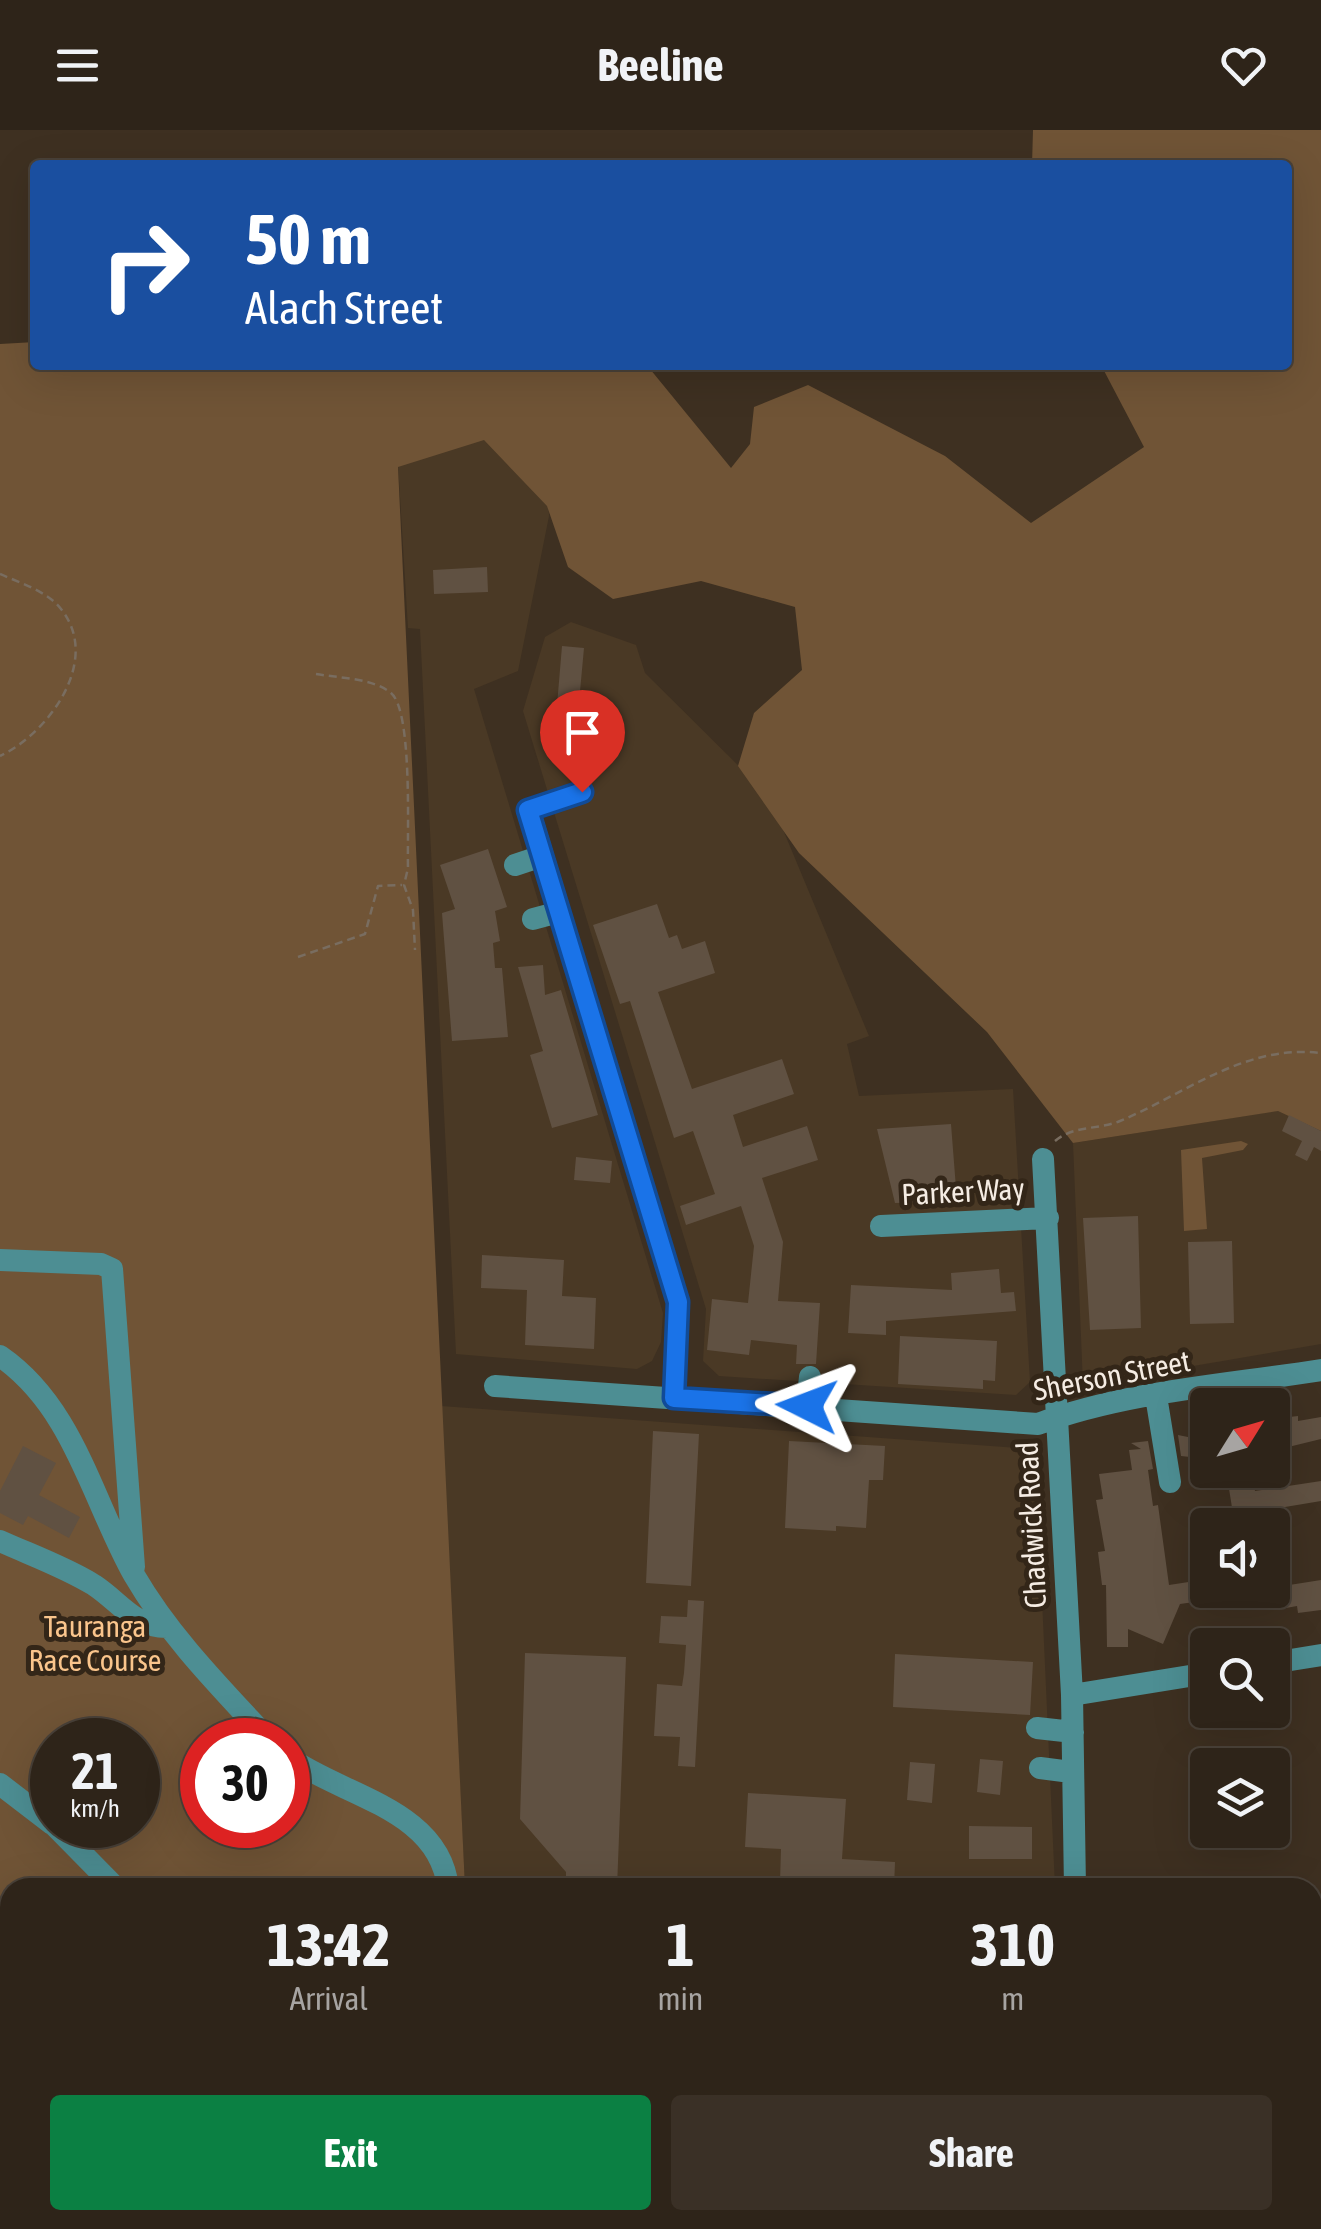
<!DOCTYPE html>
<html lang="en">
<head>
<meta charset="utf-8">
<style>
	:root { --surface:#2e2419; --page:#3a3026; --text:#f1f3f6; --muted:#a7a4a2; --line:#494138; --accent:#0b8043 }
	body { margin:0; font-family:"Asap Condensed",sans-serif; background:var(--page); color:var(--text); height:100vh; display:flex; flex-direction:column; font-size:38px; white-space:nowrap }
	* { box-sizing:border-box; margin:0 }
	p { font-size:32px; color:var(--muted) }
	.icon { flex:none; width:55px; height:55px; fill:none; stroke:currentColor; stroke-width:2; stroke-linecap:round; stroke-linejoin:round }
	.map { position:relative; flex:1; overflow:hidden }
	.panel { position:absolute; left:0px; top:1748px; width:1322px; height:352px; display:flex; flex-direction:column; background:var(--surface); border-radius:30px 30px 0 0; box-shadow:0 10px 40px #0002,0 0 0 2px var(--line) }
	.panel>* { flex:none }
	.guide { position:absolute; left:30px; top:30px; width:1262px; height:210px; border-radius:10px; box-shadow:0 10px 40px #0002,0 0 0 2px var(--line); background:#1a4fa0; color:#fff; overflow:hidden }
	.needle { width:65px; rotate:53deg }
	.tools { position:absolute; left:1190px; top:1258px; display:grid; gap:20px }
	.tools a { display:grid; place-items:center; width:100px; height:100px; border-radius:10px; background:var(--surface); box-shadow:0 10px 40px #0002,0 0 0 2px var(--line); font-size:50px }
	.speed { position:absolute; left:30px; top:1588px; display:flex; gap:20px; font-size:50px; font-weight:700; text-align:center }
	.speed>* { display:grid; place-content:center; width:130px; height:130px; border-radius:50%; background:var(--surface); box-shadow:0 10px 40px #0002,0 0 0 2px var(--line); line-height:1 }
	.speed small { font-size:25px; font-weight:400 }
	.speed .limit { border:15px solid #d22; background:#fff; color:#111 }
	.pin { position:absolute; display:grid; place-items:center; width:85px; height:85px; color:#fff; margin:-102px -42px; border-radius:50% 50% 50% 0; rotate:-45deg; box-shadow:0 0 10px #0007 }
	.pin .icon { rotate:45deg }
	.me { position:absolute; width:110px; margin:-55px; rotate:273deg; stroke-linejoin:round; filter:drop-shadow(0 0 8px #0008) }
	.turn { display:flex; align-items:center; gap:35px; height:210px; padding:0 50px; font-size:45px }
	.turn .icon { width:130px; height:130px; stroke-width:2.5 }
	.turn b { display:block; font-size:70px; line-height:85px }
	.eta { display:flex; justify-content:space-evenly; align-items:center; height:170px; text-align:center }
	.eta b { font-size:60px; font-weight:700; line-height:70px }
	.primary-button { display:flex; gap:20px; margin-top:auto; padding:20px 50px }
	.primary-button a { flex:1; height:115px; border-radius:10px; background:var(--accent); color:#fff; font-size:40px; font-weight:700; line-height:115px; text-align:center }
	.primary-button a+a { background:var(--page); color:var(--text) }
	header { display:flex; justify-content:space-between; align-items:center; height:130px; padding:0 50px; background:var(--surface); font-size:45px; font-weight:700 }
	.map>svg:first-child { display:block }
	.built { fill:#4a3925 }
	.green { fill:#705436; fill-rule:evenodd }
	.building { fill:#605142 }
	.lines { fill:none; stroke-linecap:round; stroke-linejoin:round }
	.path { stroke:#796d60; stroke-width:2.5; stroke-dasharray:8 5; stroke-linecap:butt }
	.minor { stroke:#4d8e93; stroke-width:22 }
	.route-casing { stroke:#114b97; stroke-width:25 }
	.route { stroke:#1a73e8; stroke-width:18 }
	.labels { text-anchor:middle; stroke-width:10; stroke-linejoin:round; paint-order:stroke }
	.street-label { font-size:30px; fill:#f5ece3; stroke:#332618 }
	.park-label { font-size:30px; fill:#fac58c; stroke:#332618 }
</style>
</head>
<body>
<header><svg class="icon" aria-label="menu" viewBox="0 0 24 24"><path d="M4 6h16M4 12h16M4 18h16"/></svg>Beeline<svg class="icon" aria-label="heart" viewBox="0 0 24 24"><path d="M12 20l-8-8c-3-5 5-10 8-4 3-6 11-1 8 4z"/></svg></header>
<div class="map">
<svg width="1321" height="2099" viewBox="0 0 1321 2099">
	<rect width="100%" height="100%" fill="#3e3021"/>
	<path class="built" d="M392,235H543L549,386L518,541L474,559L663,1183L661,1212L652,1231L637,1239L456,1224L420,499L408,498Z
		M571,492L636,515L645,543L769,666L869,906L847,914L859,966L1013,959L1030,1252L1016,1265L719,1246L703,1231L706,1179L523,581L545,507Z
		M1321,974V1214L1083,1255L1073,1013Z
		M441,1276L1019,1318L1036,1336L1055,1757H465Z
		M481,2090H716V2099H481Z"/>
	<path class="green" d="M1033,0H1321V1001L1278,981L1073,1013L987,902L799,723L738,636L754,583L802,540L795,477L701,451L613,469L568,437L547,376L484,310L398,337L465,1757L10,1758V2090H481V2099H0V214L35,212V235H644L650,239L731,338L750,314L754,277L808,255L945,326L1031,393L1144,317L1101,235H1288V35H1032ZM52,1610H138V1695H52ZM202,1610H288V1695H202Z
		M1241,1011L1248,1014L1243,1020L1202,1028L1207,1099L1184,1101L1181,1020Z"/>
	<path class="building" d="M487,437L488,462L434,464L433,440Z
		M562,516L584,518L578,583L590,601L574,613L556,587Z
		M488,719L507,777L495,781L500,811L493,813L495,838H502L508,907L452,911L442,783L455,779L440,735Z
		M657,774L669,808L677,805L682,819L705,811L715,843L658,862L692,959L782,929L794,964L733,985L743,1017L807,996L818,1030L762,1048L783,1112L778,1171L820,1173L816,1234H796L797,1215L751,1210L749,1225L707,1220L712,1169L748,1173L754,1116L741,1076L686,1095L680,1076L715,1064L693,1001L674,1008L630,871L620,874L593,795Z
		M543,835L545,865L561,860L598,985L552,998L530,925L543,921L518,837Z
		M1289,985L1321,1001V1021L1314,1017L1307,1031L1295,1025L1302,1011L1282,1001Z
		M951,994L957,1071L895,1073L877,999Z
		M576,1027L612,1031L610,1053L574,1050Z
		M1138,1086L1141,1198L1090,1200L1083,1088Z
		M1232,1111L1234,1193L1190,1194L1188,1112Z
		M482,1125L564,1130L562,1166L596,1168L594,1219L525,1215L527,1160L481,1158Z
		M999,1139L1001,1163L1014,1162L1016,1181L886,1191V1205L848,1203L851,1155L952,1160L951,1143Z
		M900,1206L997,1211L995,1251L983,1250V1259L898,1254Z
		M1298,1286V1291L1321,1287V1309L1272,1321V1289Z
		M653,1301L699,1304L691,1456L646,1453Z
		M1178,1305L1208,1311V1329L1181,1326Z
		M789,1311L885,1316L883,1350H869L866,1398L836,1396V1401L785,1398Z
		M1148,1311L1153,1339L1148,1340L1153,1376L1158,1375L1169,1455L1208,1449V1460H1283V1456L1321,1450V1480L1298,1483L1297,1476L1286,1478L1285,1474L1252,1479L1249,1462V1468L1210,1478L1208,1462V1470L1180,1474L1163,1514L1128,1499V1517H1107L1106,1455H1102L1098,1422L1105,1421L1096,1370L1103,1369L1099,1344L1132,1340L1129,1320L1141,1319L1131,1313Z
		M23,1316L56,1333L39,1365L80,1387L69,1408L28,1386L23,1395L0,1383V1361Z
		M1226,1340H1243L1248,1354H1254L1255,1361L1321,1351V1371L1261,1381L1262,1386L1234,1390Z
		M688,1470L704,1471L695,1637L678,1636L680,1607L654,1606L657,1554L682,1556L684,1543L686,1515L659,1513L661,1486L687,1487Z
		M525,1523L626,1527L617,1758H566V1742L520,1689Z
		M895,1524L1033,1532L1030,1585L893,1577Z
		M980,1629L1003,1631L1000,1665L977,1662Z
		M910,1632L935,1634L932,1673L907,1670Z
		M748,1663L846,1669L842,1729L895,1732L894,1758H802V1754L780,1752L781,1719L745,1717Z
		M969,1696L1032,1697V1729H969Z"/>
	<g class="lines">
		<path class="path" d="M0,444C20,453 47,461 61,479C102,530 49,603 0,626
			M316,544C338,548 373,548 391,563C413,581 407,706 408,738L404,755L413,780L415,820
			M298,827L365,804L378,756L402,755
			M1055,1011C1074,995 1098,1000 1120,991C1187,963 1245,914 1321,923"/>
		<path class="minor" d="M583,662L529,680L678,1172L674,1268
			M515,735L542,726
			M533,789L559,782
			M1043,1029L1072,1565L1075,1758
			M881,1096L1048,1088
			M0,1130L101,1134L112,1139L134,1437
			M0,1226C74,1277 92,1370 134,1445C170,1507 221,1558 269,1610
			M495,1256L1038,1294C1127,1261 1228,1255 1321,1240
			M1156,1266L1170,1352
			M807,1276L810,1247
			M0,1411C31,1425 65,1437 94,1455C120,1472 134,1497 167,1497
			M1272,1533L1321,1525
			M1072,1565L1208,1543
			M1037,1598L1073,1602
			M288,1627C342,1666 440,1679 448,1758
			M1040,1638L1071,1642
			M0,1654L52,1694
			M54,1695L116,1758
			M1312,1817L1321,1816
			M0,1880L10,1930
			M0,2013L10,1963
			M366,2090L371,2099
			M462,2090L463,2099
			M804,2090L823,2099
			M960,2098L1093,2093
			M863,2099L866,2090"/>
	</g>
	<g class="lines">
		<defs>
			<path id="route" d="M582,662L528,680L678,1172L674,1268L807,1276"/>
		</defs>
		<use href="#route" class="route-casing"/>
		<use href="#route" class="route"/>
	</g>
	<g class="labels">
		<g class="street-label">
			<text transform="translate(963 1062) rotate(-3)" y="10">Parker Way</text>
			<text transform="translate(1112 1246) rotate(-11)" y="10">Sherson Street</text>
			<text transform="translate(1032 1395) rotate(-93)" y="10">Chadwick Road</text>
		</g>
		<g class="park-label">
			<text x="95" y="1507">Tauranga<tspan x="95" dy="34">Race Course</tspan></text>
		</g>
	</g>
</svg>
<div class="tools">
<a><svg class="needle" viewBox="-14 -14 28 28"><path d="M0-13l5 13h-10z" fill="#e53935"/><path d="M0 13l5-13h-10z" fill="#a7a4a2"/></svg></a>
<a><svg class="icon" aria-label="sound" viewBox="0 0 24 24"><path d="M4 9h4l5-4v14l-5-4H4zM17 9q2 3 0 6"/></svg></a>
<a><svg class="icon" aria-label="search" viewBox="0 0 24 24"><circle cx="10" cy="10" r="6"/><path d="M15 15l6 6"/></svg></a>
<a><svg class="icon" aria-label="layers" viewBox="0 0 24 24"><path d="M12 4l9 5-9 5-9-5zM3 14l9 5 9-5"/></svg></a>
</div>
<div class="speed"><div>21<small>km/h</small></div><div class="limit">30</div></div>
<div class="pin" style="left:582px;top:662px;background:#d93025"><svg class="icon" aria-label="arrive" viewBox="0 0 24 24"><path d="M6 21V4h12l-3 4 3 4H6"/></svg></div>
<svg class="me" style="left:807px;top:1276px" viewBox="-20 -20 40 40"><path d="M0-17L14 15 0 8-14 15z" fill="#1a73e8" stroke="#fff" stroke-width="4"/></svg>
<div class="guide">
<div class="turn"><svg class="icon" aria-label="right" viewBox="0 0 24 24"><path d="M7 20v-9h11M14 6l5 5-5 5"/></svg><div><b>50 m</b>Alach Street</div></div>
</div>
<section class="panel">
<div class="eta">
<div><b>13:42</b><p>Arrival</p></div>
<div><b>1</b><p>min</p></div>
<div><b>310</b><p>m</p></div>
</div>
<div class="primary-button"><a>Exit</a><a>Share</a></div>
</section>
</div>
</body>
</html>
